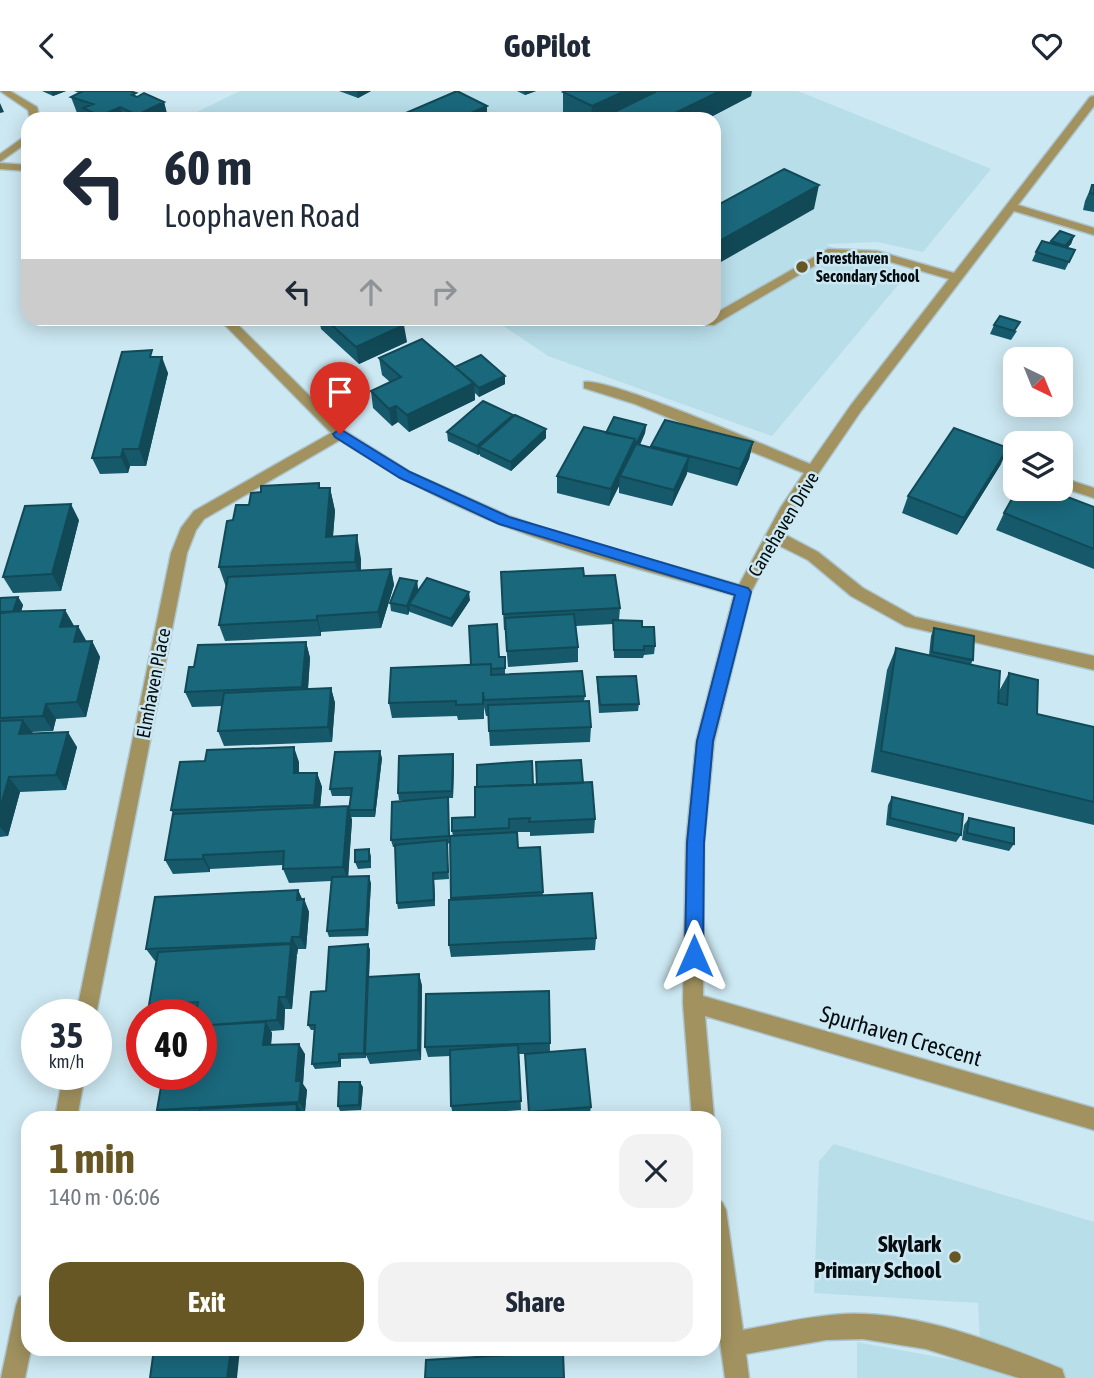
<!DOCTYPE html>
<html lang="en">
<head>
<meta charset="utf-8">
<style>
	:root { --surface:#fff; --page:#f2f2f3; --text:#1f2937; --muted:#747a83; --accent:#665724 }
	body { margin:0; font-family:"Asap Condensed",sans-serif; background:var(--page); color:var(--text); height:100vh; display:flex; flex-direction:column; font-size:26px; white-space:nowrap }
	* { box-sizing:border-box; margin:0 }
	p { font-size:23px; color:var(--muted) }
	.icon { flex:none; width:38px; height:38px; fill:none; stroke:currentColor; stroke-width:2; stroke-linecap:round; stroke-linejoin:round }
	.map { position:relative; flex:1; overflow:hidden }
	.drawer { position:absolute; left:21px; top:1020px; width:700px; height:245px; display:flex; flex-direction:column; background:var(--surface); border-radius:21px; box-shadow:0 4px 18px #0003 }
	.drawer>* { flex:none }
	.hud { position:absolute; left:21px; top:21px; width:700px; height:214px; border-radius:21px; box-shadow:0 4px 18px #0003; background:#fff; color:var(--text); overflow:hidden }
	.needle { width:46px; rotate:137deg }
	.buttons { position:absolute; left:1003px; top:256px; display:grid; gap:14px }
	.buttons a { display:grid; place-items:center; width:70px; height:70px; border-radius:14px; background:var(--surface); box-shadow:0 4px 18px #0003; font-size:35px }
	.speed { position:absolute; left:21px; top:908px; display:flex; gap:14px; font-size:35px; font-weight:700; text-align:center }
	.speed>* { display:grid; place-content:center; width:91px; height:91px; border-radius:50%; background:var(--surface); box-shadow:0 4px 18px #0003; line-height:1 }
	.speed small { font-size:18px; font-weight:400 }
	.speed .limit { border:10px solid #d22; background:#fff; color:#111 }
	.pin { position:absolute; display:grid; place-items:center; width:60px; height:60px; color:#fff; margin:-72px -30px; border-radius:50% 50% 50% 0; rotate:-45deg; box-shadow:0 0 7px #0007 }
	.pin .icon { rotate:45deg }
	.me { position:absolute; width:77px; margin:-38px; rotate:0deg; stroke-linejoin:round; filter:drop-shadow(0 0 5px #0008) }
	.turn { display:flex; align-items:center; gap:24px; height:147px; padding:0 28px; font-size:32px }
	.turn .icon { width:91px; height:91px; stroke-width:2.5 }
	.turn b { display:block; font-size:49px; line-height:60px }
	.lanes { display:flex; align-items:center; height:66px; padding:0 28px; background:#0003; justify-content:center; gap:35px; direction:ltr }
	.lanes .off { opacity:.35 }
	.round { display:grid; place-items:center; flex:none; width:74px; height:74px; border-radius:21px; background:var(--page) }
	.summary { display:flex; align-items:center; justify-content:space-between; height:119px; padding:0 28px }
	h1 { font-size:42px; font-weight:700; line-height:52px; color:var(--accent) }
	.cta { display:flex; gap:14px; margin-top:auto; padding:14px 28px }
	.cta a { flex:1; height:80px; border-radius:21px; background:var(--accent); color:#fff; font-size:28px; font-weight:700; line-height:80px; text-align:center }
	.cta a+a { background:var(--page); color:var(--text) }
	header { display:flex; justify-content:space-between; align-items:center; height:91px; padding:0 28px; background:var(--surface); font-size:32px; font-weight:700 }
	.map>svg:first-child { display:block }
	.built { fill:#b8deea }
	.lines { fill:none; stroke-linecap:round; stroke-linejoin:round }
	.minor-casing { stroke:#acc5ce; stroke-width:3 }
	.minor { fill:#a1925f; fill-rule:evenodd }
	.wall { fill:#16596b }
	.shaded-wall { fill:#124957 }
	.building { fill:#1a687c; stroke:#124957; stroke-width:2 }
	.route { fill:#1a73e8; stroke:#114b97; stroke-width:2 }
	.poi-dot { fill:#665724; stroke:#cce8f2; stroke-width:2.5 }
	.labels { text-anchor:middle; stroke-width:5; stroke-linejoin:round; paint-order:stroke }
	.far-poi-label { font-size:16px; font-weight:bold; fill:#050d10; stroke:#cce8f2; text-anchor:start }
	.street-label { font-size:19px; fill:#050d10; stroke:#cce8f2 }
	.near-street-label { font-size:23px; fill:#050d10; stroke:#cce8f2 }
	.near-poi-label { font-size:23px; font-weight:bold; fill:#050d10; stroke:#cce8f2; text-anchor:end }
</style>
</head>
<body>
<header><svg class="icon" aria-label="back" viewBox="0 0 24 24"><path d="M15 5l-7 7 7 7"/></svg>GoPilot<svg class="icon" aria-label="heart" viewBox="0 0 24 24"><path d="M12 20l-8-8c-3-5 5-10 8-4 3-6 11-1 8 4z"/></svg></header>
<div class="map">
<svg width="1094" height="1287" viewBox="0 0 1094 1287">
	<rect width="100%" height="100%" fill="#cce8f2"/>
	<path class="built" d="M240,0H798L991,78L923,161L877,151L826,153L853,168L873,170L908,182L772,345L548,265L493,228H714V28H203L195,22Z
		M834,1053L1094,1131V1287H857V1251L981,1274L978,1212L814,1202L819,1070Z"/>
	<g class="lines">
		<defs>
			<path id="minor" d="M0,0H10L37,16L40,28H30L28,19Z
				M1094,5V15L1018,114L1094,137V144L1014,120L861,320L794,418L782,442L818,461L863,497L915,526L1094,565V579L905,535L851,505L808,469L776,453L751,501L714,651L704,752L703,905L1094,1017V1039L705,925L714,1027H692L683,912L686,752L696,651L734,504C656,482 575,463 500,433C443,411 391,382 340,349L204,428L196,439L187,462L96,924H76L171,462L181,437L194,420L331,342L219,228H232L345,340L410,381L509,425L557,442L739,494L781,416L804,382L635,313L584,297V291C609,286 775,359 810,373L851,314L949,188L877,167L831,165L714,234H706V228H714V223L828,158L877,160L954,182L1090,6Z
				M28,43V51L0,71V63Z
				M0,72L28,74V80L0,78Z
				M1060,386L1094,397V407L1060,396Z
				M63,984H85L77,1027H55Z
				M714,1107L722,1111L726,1119L743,1239C776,1233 810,1225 844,1223C917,1220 995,1251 1062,1278L1065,1287H1019L926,1258L863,1248L826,1249L746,1263L749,1287H725L714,1207Z
				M28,1203V1258H31L25,1287H1L16,1215L19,1206Z"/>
		</defs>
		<use href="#minor" class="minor-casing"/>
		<use href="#minor" class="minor"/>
	</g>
	<path class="wall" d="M42,0H66L53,5Z
		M74,0H130L137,6L164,11L168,27L87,28L86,25L77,22L71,6L79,2Z
		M339,0H371L358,7Z
		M517,0H536L525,4Z
		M563,1L751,5L707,28H571L563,24Z
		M1092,94H1094V121L1083,119L1085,110Z
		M1074,145L1071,153L1067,157L1075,159L1065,179L1032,170L1036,161L1050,152L1051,150Z
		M319,228H397L407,251L359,273L321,238Z
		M994,234L1017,240L1011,249L990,243Z
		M154,266L168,282L146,375H130L128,382L100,383L92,367Z
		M379,267L455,276L505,293L479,306L475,302V309L409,341L398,331L392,335L373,317L371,300L390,291L382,284Z
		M513,324V326L546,347L511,380L480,365V363L478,364L448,350L447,341Z
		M646,334L645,342L640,354L651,357V355L753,351L749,368L737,395L687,381L672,415L619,402V395L609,415L557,402V385L606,342Z
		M1001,373L957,444L902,422L908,405Z
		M319,392L320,397H330L335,420L333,445L361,468V479L391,478L394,494L381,537L321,541V545L225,550L219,534L226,496L219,476L233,429L261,401Z
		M1094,416V478L996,439L1004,422Z
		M79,429L61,500L13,502L3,486Z
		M501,481L584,485L620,517L619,529L642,536L655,555L654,563L644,564L643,567H614L613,533L576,535L578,556V571L508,576L505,539H504Z
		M417,490L418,499L470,509L452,536L410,521V519L408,524L391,520L390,512Z
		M18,506L23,514L21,521L65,519L74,535L86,550H92L100,566L86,626L56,628L53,640L32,641L33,642L77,656L66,699L20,701L8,745L0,746V507Z
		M934,537L973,569L971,573L999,600L1009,582L1037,623L1094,636V734L871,681L887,579L896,557L929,564L931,545Z
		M306,551L310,567L308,598L331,597L335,612L332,651L224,655L218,640L222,615L192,616L185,601L194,576Z
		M499,566H505V583L585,605L584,610L591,636L590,651L490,655L488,625H486L484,616V628L458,629L457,625L392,627L389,612L471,574Z
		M597,586L639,613L638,620L599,622L597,594Z
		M382,667L375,726H351L349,719L351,705H332L330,698Z
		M299,671V682H317L322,696L320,716L348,715L352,729L348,785L371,792L368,845L329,846L327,840L331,790L289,792L283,778V774L210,778V781L173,783L165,769L173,723L171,719Z
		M454,671L453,707H448L450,752L453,745L452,740L475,726L533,694L583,692L595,728L594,742L530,745V741H517L518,757L540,756L543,805L596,847L595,859L451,866L449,854L451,808L450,752L447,753L449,788L434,789L435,815L398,818L397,812L395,756H393L391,749L420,709H399L398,702Z
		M892,706L961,744L956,751L886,734L888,714Z
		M969,727L1014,753L1009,760L962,749L964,734Z
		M369,758L371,765V777L358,778L355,771Z
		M298,799L302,808H304L309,821L306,858H298L297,864H296L292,918H285L284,939L271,940L272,942L271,954L305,963L303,993L307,999L305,1020H302L303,1023L166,1027L157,1019L170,996L201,984V924L197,923L158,924L149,914L156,870H155L146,858Z
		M368,853L370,859L369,886L419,883L422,895L421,969L370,973L366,964V967L341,968V976L315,978L312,973L314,939H311L308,934L326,900Z
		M549,900L550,961L591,1016L590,1021L529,1026L525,963H519L521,1019L453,1024L451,1015L450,965L428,966L425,956Z
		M363,996L361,1019L340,1020L338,1015Z
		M422,1258H582L425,1265L421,1262Z"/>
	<path class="shaded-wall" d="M51,0H66L53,5Z
		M357,0H371L358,7Z
		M525,0H536L525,4Z
		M625,0H673L608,24V28H591L592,15Z
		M720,0H752L751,5L707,28H663Z
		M164,11L168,27L139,28L137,24Z
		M0,12L4,21L0,22Z
		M487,15V28H457Z
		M120,16L124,28H101L100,25Z
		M819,94L814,118L714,175V153Z
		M1074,145L1071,153L1061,164L1065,155Z
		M404,234L407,251L359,273L356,256Z
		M162,266L168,282L146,375L139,358Z
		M505,285V293L479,306V297Z
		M474,292L475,309L409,341L407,324Z
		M396,315L398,331L392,335L389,318Z
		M513,324V332L479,356L480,363L478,364L477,355Z
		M646,334L645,342L635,364L636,355Z
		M546,338V347L511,380V371Z
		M635,348L634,365L620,385L619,395L609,415L611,398Z
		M753,351L749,368L737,395L740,378Z
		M1008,357L1001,373L957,444L964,427Z
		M123,358L130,375L128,382L121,366Z
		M689,366L687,383L672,415L674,399Z
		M330,397L335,420L331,469L326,446Z
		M71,413L79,429L61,500L52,483Z
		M357,444L361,468L360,494L355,471Z
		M391,478L394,494L381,537L378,521Z
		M417,490L418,499L409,513L410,519L408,524L407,515Z
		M469,501L470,509L452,536L451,528Z
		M18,506L23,514L17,535L11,526Z
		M65,519L74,535L69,552L60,536Z
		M317,525L321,541V545L317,529Z
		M78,535L87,551H74Z
		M92,550L100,566L86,626L77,611Z
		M306,551L310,567L307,612L302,596Z
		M331,597L335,612L332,651L328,636Z
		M46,613L56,628L53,640L43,625Z
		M23,629L34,644L19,643Z
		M68,641L77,656L66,699L56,684Z
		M294,656L299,671V697L294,682Z
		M380,660L382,667L375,726L374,719Z
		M453,663L454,671L453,707L452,700Z
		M317,682L322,696L319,728L314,714Z
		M9,686L20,701L8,745L0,736V717Z
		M348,715L352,729L348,789L343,776Z
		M203,764L210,778V781L203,768Z
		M433,782L434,789L435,815L434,809Z
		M369,785L371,792L368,845L366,838Z
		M298,799L304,812L297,809Z
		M304,808L309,821L306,858L300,846Z
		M292,846L298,858L297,864L291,852Z
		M291,853L297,865L292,918L286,906Z
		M368,853L370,859L366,967L364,962Z
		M419,883L422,895L421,969L418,959Z
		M279,906L285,918L284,939L277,929Z
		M266,931L272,942L270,965L263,954Z
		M299,953L305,963L303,993L307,999L305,1020L299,1011L296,990Z
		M339,963L341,968V976L339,971Z
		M360,991L363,996L361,1019L359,1014Z
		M297,1013L303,1023V1027H296Z
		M231,1258H240L237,1287H227Z"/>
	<path class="building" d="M83,0H130L136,2L132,4L137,6L144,2L164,11L137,24L120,16L100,25L83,17L93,13L71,6Z
		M457,0L487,15L457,28H392Z
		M565,0H625L592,15L563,1Z
		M657,0H720L663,28H617L608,24Z
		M501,22L514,28H487Z
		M784,78L819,94L714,153V116Z
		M1092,94H1094V103L1090,102Z
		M1060,140L1074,145L1065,155L1051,150Z
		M1042,150L1075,159L1069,171L1036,161Z
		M1000,225L1020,231L1014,240L994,234Z
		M325,228H397L404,234L356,256Z
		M422,248L474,292L407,324L396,315L389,318L371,300L401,286L379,267Z
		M152,259L150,266H162L139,358H123L121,366L92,367L122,261Z
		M1028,263L1042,266L1041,268H1027Z
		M481,264L505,285L479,297L455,276Z
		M483,310L513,324L477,355L447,341Z
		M515,324L546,338L511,371L479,356Z
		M614,326L646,334L635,355V348L606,342Z
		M665,329L753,351L740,378L651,355Z
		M584,336L635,348L611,398L557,385Z
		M954,337L1008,357L964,427L908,405Z
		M636,353L689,366L674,399L620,385Z
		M319,392V397H330L326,446L357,444L355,471L219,476L227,430L233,429L236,414H249L251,402L261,401V395Z
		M1018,397H1044L1094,416V458L1004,422Z
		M71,413L52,483L3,486L25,415Z
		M583,477L584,485L615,484L620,517L503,523L501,481Z
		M391,478L378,521L317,525V529L219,534L228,486Z
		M400,487L417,490L407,515L390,512Z
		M427,487L469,501L451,528L409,513Z
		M18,506L13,521L0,522V507Z
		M65,519L60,536L78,535L74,551L92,550L77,611L46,613L43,625L0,627V521Z
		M574,523L578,556L507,560L505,527Z
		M613,529L642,530V536H654L655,555H644V559H614Z
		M497,533L499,566H505V577L491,578V573L471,574L469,535Z
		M934,537L974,545L973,569L932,561Z
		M306,551L302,596L185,601L189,576H194L198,554Z
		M896,557L1000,580L998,612L1007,614L1009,582L1038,589L1037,623L1094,636V711L881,660Z
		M491,573V584L582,580L585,605L484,609L483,601V613L456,614V610L389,612L391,577Z
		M636,585L639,613L600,614L597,586Z
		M331,597L328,636L218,640L224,602Z
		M589,610L591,636L489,640L488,614Z
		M23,629L19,643L68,641L56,684L9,686L0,717V630Z
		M294,656V682H317L314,714L171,719L180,671L205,670L207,659Z
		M380,660L374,719H349L352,697L330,698L335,661Z
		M453,663L452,700L398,702L399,665Z
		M581,669L583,692L537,694L536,671Z
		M532,670L533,694L477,696V674Z
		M592,691L595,728L529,731L530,727L509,728V737L452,740V727L475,726V696Z
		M448,706L449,745L391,749L392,711Z
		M892,706L963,723L961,744L890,727Z
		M348,715L343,776L283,778L284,760L203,764V768L165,769L173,723Z
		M969,727L1014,737V753L967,742Z
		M517,741L518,757L540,756L543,801L451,807L450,745Z
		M447,749L448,781L433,782L434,809L397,812L395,754Z
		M369,758V770L355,771V759Z
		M369,785L366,838L327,840L332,786Z
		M298,799L297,809L304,808L300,846H292L291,852L146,858L155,806Z
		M592,802L596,847L449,854V809Z
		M291,853L286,906H279L277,929L211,934L266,931L263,954L299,953L296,990H301L299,1011L157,1019L161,996H170L172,984H201V924H196L198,911L149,914L158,861Z
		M368,853L364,962L339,963V971L312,973L315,934H308L311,901L326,900L329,856Z
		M419,883L418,959L365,963L368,886Z
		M549,900L550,952L425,956L426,903Z
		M518,954L521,1010L451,1015L450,959Z
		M585,958L591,1016L529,1021L525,963Z
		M339,991H360L359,1014L338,1015Z
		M297,1013L296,1027H199L200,1018Z
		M154,1258H231L227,1287H150Z
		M422,1258H501L421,1262Z
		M563,1261L564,1287H425L426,1269Z"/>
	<path class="route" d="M340,338L410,381L509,426L748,497L751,501L713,650L704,752L703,865L701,871L694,874L688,871L685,865L687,752L697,650L735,504L499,433L400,387L335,346L333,343Z"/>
	<g class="poi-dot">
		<circle cx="802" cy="176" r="7"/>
		<circle cx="955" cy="1166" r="7"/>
	</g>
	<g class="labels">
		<g class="far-poi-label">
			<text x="816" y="173">Foresthaven<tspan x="816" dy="18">Secondary School</tspan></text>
		</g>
		<g class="street-label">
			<text transform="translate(783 433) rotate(-59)" y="7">Canehaven Drive</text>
			<text transform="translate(153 592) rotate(-79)" y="7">Elmhaven Place</text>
		</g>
		<g class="near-street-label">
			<text transform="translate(901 945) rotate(16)" y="8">Spurhaven Crescent</text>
		</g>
		<g class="near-poi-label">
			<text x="941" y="1161">Skylark<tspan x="941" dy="26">Primary School</tspan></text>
		</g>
	</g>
</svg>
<div class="buttons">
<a><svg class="needle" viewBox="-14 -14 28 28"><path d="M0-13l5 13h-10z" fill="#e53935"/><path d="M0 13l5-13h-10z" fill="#747a83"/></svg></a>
<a><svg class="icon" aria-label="layers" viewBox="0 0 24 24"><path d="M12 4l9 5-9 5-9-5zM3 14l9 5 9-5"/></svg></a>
</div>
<div class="speed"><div>35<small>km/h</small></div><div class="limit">40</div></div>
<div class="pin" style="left:340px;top:343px;background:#d93025"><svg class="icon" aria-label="arrive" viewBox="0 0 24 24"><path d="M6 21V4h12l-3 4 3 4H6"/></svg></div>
<svg class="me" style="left:694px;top:865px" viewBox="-20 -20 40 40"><path d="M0-17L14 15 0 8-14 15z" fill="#1a73e8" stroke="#fff" stroke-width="4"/></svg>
<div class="hud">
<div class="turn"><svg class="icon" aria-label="left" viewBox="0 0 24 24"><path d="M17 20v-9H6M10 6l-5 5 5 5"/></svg><div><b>60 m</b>Loophaven Road</div></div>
<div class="lanes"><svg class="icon" aria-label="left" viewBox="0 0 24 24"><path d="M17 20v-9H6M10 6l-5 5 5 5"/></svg><svg class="icon off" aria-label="ahead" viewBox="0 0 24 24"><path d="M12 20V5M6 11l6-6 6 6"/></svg><svg class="icon off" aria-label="right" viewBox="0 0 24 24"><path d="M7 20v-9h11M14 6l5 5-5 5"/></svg></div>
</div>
<section class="drawer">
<div class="summary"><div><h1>1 min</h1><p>140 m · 06:06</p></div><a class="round"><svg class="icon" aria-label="close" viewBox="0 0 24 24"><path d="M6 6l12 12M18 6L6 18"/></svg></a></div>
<div class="cta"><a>Exit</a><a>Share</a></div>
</section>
</div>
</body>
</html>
